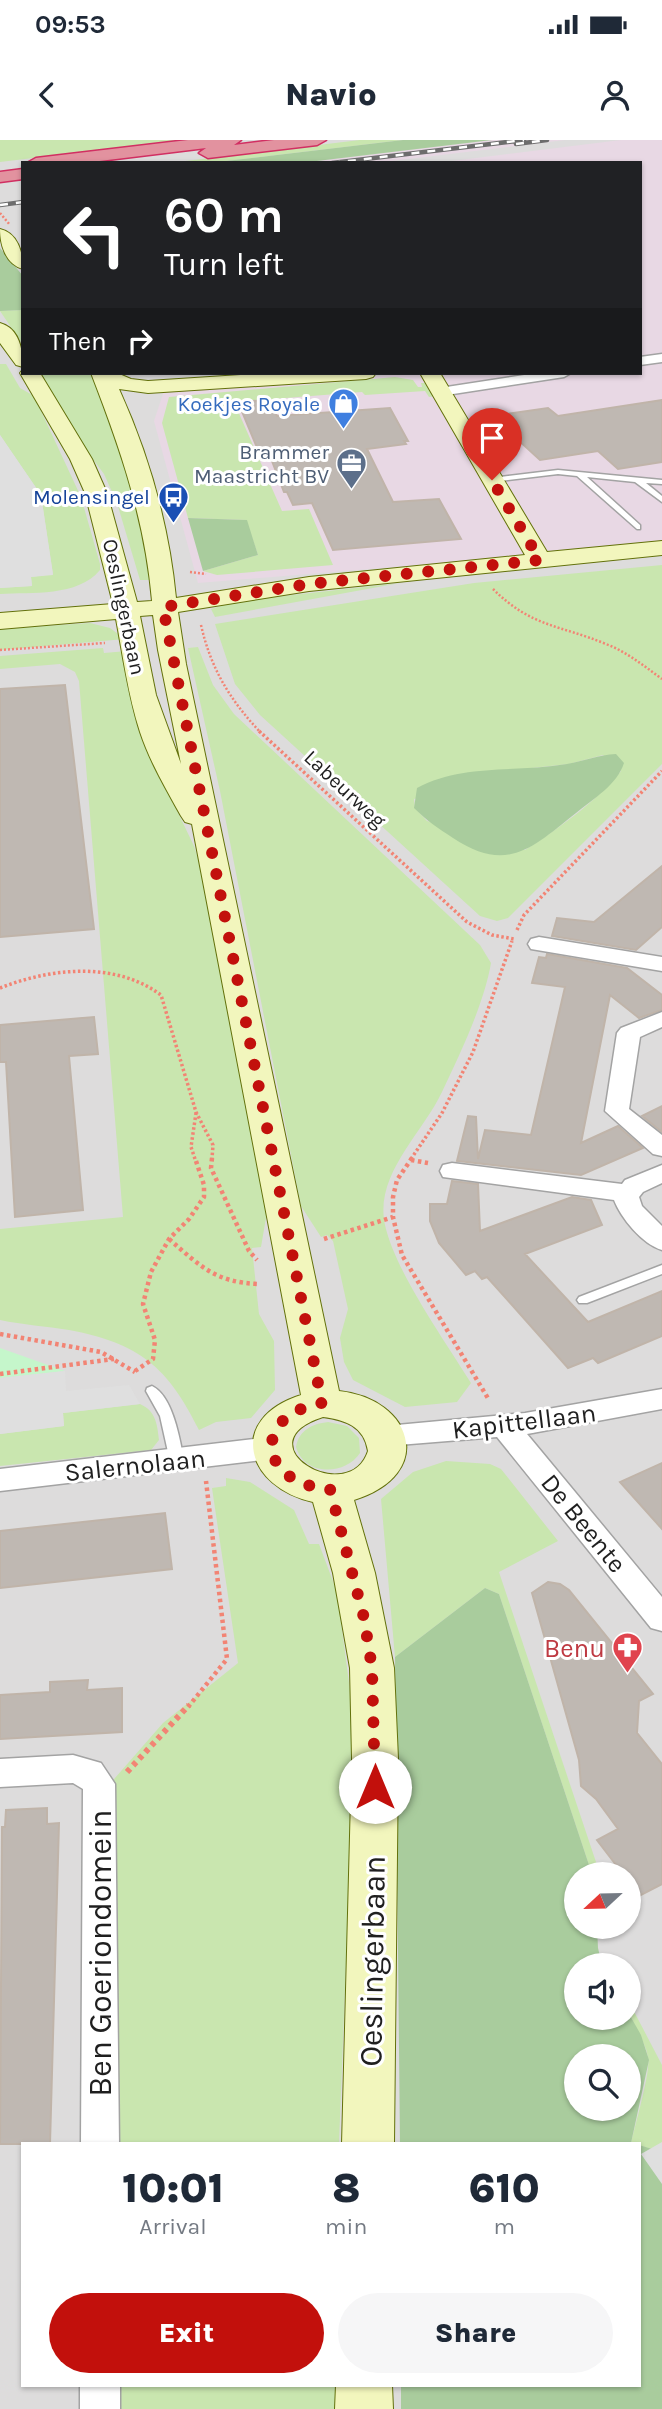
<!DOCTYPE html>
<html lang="en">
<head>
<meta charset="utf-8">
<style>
	:root { --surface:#fff; --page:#f6f6f7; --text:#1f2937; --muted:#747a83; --accent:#c2100c }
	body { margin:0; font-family:Karla,sans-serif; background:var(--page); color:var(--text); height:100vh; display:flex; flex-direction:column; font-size:26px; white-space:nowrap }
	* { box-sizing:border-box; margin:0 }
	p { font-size:23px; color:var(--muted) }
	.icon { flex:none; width:38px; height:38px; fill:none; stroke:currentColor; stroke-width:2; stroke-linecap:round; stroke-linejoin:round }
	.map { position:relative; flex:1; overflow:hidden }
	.side { position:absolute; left:21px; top:2002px; width:620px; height:245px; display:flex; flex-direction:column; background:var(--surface); border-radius:0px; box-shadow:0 2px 5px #0004 }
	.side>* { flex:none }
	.hud { position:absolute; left:21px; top:21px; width:621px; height:214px; border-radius:0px; box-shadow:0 2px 5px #0004; background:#202124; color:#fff; overflow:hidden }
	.needle { width:46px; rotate:248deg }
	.buttons { position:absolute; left:564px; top:1722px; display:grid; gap:14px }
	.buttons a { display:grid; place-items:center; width:77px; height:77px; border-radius:50%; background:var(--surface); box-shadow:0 2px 5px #0004; font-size:35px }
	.pin { position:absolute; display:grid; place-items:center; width:60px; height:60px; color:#fff; margin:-72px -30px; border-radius:50% 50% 50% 0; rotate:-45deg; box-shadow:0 0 7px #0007 }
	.pin .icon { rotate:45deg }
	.me { position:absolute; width:77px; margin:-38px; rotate:0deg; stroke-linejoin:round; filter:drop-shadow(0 0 5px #0008) }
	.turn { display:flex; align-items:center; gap:24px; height:147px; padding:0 28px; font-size:32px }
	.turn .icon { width:91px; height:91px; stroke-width:2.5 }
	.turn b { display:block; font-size:49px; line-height:60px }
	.then { display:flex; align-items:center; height:66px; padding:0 28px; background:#0003; gap:14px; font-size:26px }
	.eta { display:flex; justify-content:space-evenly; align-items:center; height:119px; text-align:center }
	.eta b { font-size:42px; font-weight:800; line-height:49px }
	.action { display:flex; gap:14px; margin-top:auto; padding:14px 28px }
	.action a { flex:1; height:80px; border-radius:42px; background:var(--accent); color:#fff; font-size:28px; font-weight:800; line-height:80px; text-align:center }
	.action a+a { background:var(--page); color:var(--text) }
	.status { display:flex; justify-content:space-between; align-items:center; height:49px; padding:0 35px; background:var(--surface); direction:ltr }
	.status svg { height:19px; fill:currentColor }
	header { display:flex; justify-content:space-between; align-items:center; height:91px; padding:0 28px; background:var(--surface); font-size:32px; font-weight:800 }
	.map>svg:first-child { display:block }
	.residential { fill:#dddcdc; fill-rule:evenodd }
	.industrial { fill:#e8d8e4 }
	.grass { fill:#c9e6af; fill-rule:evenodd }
	.forest { fill:#a9cc9d; fill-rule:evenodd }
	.park { fill:#c5f6cb }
	.parking { fill:#dfdfdf }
	.building { fill:#bfb8b2; stroke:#c0b4a9; stroke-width:2 }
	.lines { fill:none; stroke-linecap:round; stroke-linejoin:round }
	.lane-casing { stroke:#a3a3a3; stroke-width:3 }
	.street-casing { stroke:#a3a3a3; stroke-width:3 }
	.secondary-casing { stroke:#63710b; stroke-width:2 }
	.highway-casing { stroke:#d12f62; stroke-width:3 }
	.path-far3 { stroke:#f28474; stroke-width:2.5; stroke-dasharray:2 2; stroke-linecap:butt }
	.path-far2 { stroke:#f28474; stroke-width:3.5; stroke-dasharray:2.5 2.5; stroke-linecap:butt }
	.path-far1 { stroke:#f28474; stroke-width:4.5; stroke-dasharray:3.5 3.5; stroke-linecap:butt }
	.path { stroke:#f28474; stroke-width:6; stroke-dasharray:4.5 4.5; stroke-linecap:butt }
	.lane { fill:#fff; fill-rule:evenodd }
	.street { fill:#fff; fill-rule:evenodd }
	.secondary { fill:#f2f6bd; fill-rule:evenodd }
	.highway { fill:#e2929f; fill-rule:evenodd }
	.rail-casing { stroke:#6d6d6d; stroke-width:4.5 }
	.rail { stroke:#fff; stroke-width:2.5; stroke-dasharray:8; stroke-linecap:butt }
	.path-bridge { stroke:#f28474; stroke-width:2.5; stroke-dasharray:2 2; stroke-linecap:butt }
	.route { stroke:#c2100c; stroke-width:12; stroke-dasharray:0 21.6 }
	.labels { text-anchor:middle; stroke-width:6; stroke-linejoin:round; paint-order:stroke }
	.far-shop-label { font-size:21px; fill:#366cbe; stroke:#fff; text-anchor:end }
	.far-service-label { font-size:21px; fill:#4e5e75; stroke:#fff; text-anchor:end }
	.far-transit-label { font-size:21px; fill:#164399; stroke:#fff; text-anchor:end }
	.far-street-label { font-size:21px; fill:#1f1f1f; stroke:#fff }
	.street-label { font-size:26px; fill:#1f1f1f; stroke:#fff }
	.health-label { font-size:26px; fill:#be3a42; stroke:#fff; text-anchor:end }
	.near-street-label { font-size:32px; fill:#1f1f1f; stroke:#fff }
</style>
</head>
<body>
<div class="status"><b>09:53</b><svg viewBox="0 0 49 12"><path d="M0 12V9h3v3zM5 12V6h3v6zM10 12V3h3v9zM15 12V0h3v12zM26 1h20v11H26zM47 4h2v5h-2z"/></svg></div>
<header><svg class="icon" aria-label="back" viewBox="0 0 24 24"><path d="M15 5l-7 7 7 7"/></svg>Navio<svg class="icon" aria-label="person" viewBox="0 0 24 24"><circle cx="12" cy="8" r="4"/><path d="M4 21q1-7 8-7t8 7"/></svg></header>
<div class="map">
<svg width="662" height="2269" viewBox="0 0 662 2269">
	<rect width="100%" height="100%" fill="#efece6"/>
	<path class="residential" d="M0,0H662V2269H0ZM23,23H640V233H23ZM576,1734H628V1787H576ZM576,1825H628V1878H576ZM576,1916H628V1969H576ZM23,2004H639V2245H23Z"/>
	<path class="industrial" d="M492,0H565L375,23H300Z
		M621,0H662V405L198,443L154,281L164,251L417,233H640V23H436Z"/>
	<path class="grass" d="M0,0H184L0,22Z
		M360,0H403L209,23H169Z
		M23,170V205L0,171Z
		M0,224H6L20,248L34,256L81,357L100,424V430C78,457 31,452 0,454V448L32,446L31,437L53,434L41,355L0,295Z
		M40,233H92C125,293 138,372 151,440H140L117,363L104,334L75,295Z
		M395,237L413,240L418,247H422L421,243H427L435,256L429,257L425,251L365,255L362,252L234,262L282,371L309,369L333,425L217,435L203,431L258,415L246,380L188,378L162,283L169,257Z
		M662,425V624L508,778L497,781L480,776L260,575L235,544L215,484L474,443ZM603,615L621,631C596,662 559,688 525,710L427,681L415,668L414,659L532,628L569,624Z
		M400,443L215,477L211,469L221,466L220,463Z
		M90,483L110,488L125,499L0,510V489Z
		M198,507L213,545L234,574L480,805L491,823C484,864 460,914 442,952C422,994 374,1035 385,1085C395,1131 445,1201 471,1243L457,1262L405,1267L353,1240L344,1222L340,1198L348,1169L333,1101L327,1095L321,1097L301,1066L220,651L188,508Z
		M103,508L104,513L127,511L170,656L194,706L203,734L267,1072L261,1107L252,1108L259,1174L274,1201L275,1250L251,1278L216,1282L199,1290C168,1227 139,1203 69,1190C46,1186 23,1185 0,1180V1089L123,1077L79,541L75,532L60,524L0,529V516Z
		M140,1264C156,1271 157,1284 159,1300L151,1310L0,1326V1294L64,1286L63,1273Z
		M328,1282L347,1286L359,1298L360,1313C345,1336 304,1336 296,1307C299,1290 312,1284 328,1282Z
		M446,1321L490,1324L501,1329L558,1401L499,1432L600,1734H592L499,1454L485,1448L395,1517L381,1359L413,1332Z
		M226,1338L250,1342L294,1370L309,1404H319L337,1452L355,1588L339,2004H110L108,1646L163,1583L238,1523L212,1348L226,1346Z
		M628,1860L662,1925V2012L631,2003C635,1985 651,1931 648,1917C644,1896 628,1881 628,1860Z
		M110,2245H337V2269H110Z"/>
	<path class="forest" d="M403,0H492L300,23H209Z
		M0,108L23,136V170L0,171Z
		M188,378L247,380L258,415L203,431Z
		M616,614L624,623C617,645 594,658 576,673C532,708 507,734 453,698C439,689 426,680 414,668L417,648C463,623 516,633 567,624C584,621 599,615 616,614Z
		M485,1448L499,1454L592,1734H576V1787H597L598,1808L602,1825H576V1878H628V1872L641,1895L649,1920L631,2003L633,2004H400L395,1517ZM576,1916H628V1969H576Z
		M639,2005L662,2012V2269H401V2245H639Z"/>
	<path class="park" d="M0,1208L65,1231L0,1238Z"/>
	<path class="parking" d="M0,295L41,355L53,435L31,437L32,446L0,448Z
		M65,1231L66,1251L129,1245L140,1264L63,1273L64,1286L0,1294V1238Z
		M662,2002V2044L641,2014Z"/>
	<path class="building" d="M269,260L277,276L390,268L408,301H404L406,304L367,309L393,362L439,359L461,399L333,410L312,363L293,365L287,352H284L270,316L261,317L238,262Z
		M662,260V322L618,329L598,311L540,320L492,276L548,268L558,276Z
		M65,545L94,789L0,797V549Z
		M662,726V787L636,810L552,796L557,778L594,782Z
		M547,814L627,828L662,855V870L639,878L610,855L581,1003L618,986L643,1008L581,1035L457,1021L468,976L476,977L478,1019L485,990L531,995L565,847L532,843L539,817L546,818Z
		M94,877L98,914L69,916L83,1070L15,1077L6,922H0V885Z
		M662,966V992L642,976Z
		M452,1041L478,1044L480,1091L572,1057L591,1060L602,1085L525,1114L588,1182L662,1151V1196L598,1223L593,1218L568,1228L487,1137L482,1139L475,1131L466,1135L439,1103L430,1081V1064H447Z
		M662,1323V1389L620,1342Z
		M165,1373L172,1429L0,1448V1391Z
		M548,1442L560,1444L569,1450L653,1554L639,1561L637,1593L662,1624V1744L639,1756L628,1741V1734H623L597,1700L618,1689L596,1659L581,1646L579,1620L532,1453Z
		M88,1540L87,1550L122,1548V1592L0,1599V1555L50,1552V1542Z
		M47,1668V1684L59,1683L50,2004H0L2,1687H5L6,1670Z"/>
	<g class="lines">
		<defs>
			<path id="lane" d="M558,330L662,340V344L646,343L662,356V362L635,342L587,337L640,385V389H637L577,336L558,334L492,342L488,340L492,338Z
				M662,1125V1134L587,1163H579L577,1160L579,1157Z
				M152,1246C173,1256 180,1300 184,1321L182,1325H172L170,1321L160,1276L146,1251L147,1248Z"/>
			<path id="street" d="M662,214V222L640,225V217Z
				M537,233H571L564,237L440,256L433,252L440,248Z
				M539,797L662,817V831L531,809L528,804L531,799Z
				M662,872V887L640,897L629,969L662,995V1016L653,1014L605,971L617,893L621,888Z
				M452,1023L622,1044L625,1040L662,1025V1043L643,1052L639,1057L642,1066L662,1086V1110C642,1104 621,1078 614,1060L443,1037L440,1031L443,1025Z
				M662,1249V1269L527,1294L662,1457V1491L651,1488L497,1297L386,1306L376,1303L372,1296L376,1289L386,1286L525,1273Z
				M270,1297L280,1301L284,1308L280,1315L270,1319L0,1351V1329Z
				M73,1615L101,1623L115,1644L119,2004H81L83,1649L73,1643L0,1647V1619Z
				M80,2245H120V2269H80Z"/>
			<path id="secondary" d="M0,89C18,93 23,113 23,129C5,124 0,104 0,89Z
				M0,183C19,188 23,210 23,227L16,225L0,203Z
				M23,229V233H40L92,319L107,353L137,462L152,461C145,379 120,308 91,233H117L131,239L148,241L273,233H376L373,237L366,239L148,253L119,249C149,315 169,385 176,458L309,437L525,415L420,233H440L547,412L662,401V415L309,451L178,472L186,524L339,1251C413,1259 437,1334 354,1360L375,1433L394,1528L398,1619L394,2004H342L352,1619L350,1528L333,1433L313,1362C246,1347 226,1279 301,1255L192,684L185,682L181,676C166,649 150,622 140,592C128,555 123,516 116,479L0,489V473L113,464L85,353L70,319L20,233ZM153,475L158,510L181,624L156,555L140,476ZM323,1277C345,1280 364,1286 368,1311C349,1369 240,1304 323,1277Z
				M336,2245H392L393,2269H335Z"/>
			<path id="highway" d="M188,0H241L234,5L274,0H326L317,5L208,18L199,13L206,8L83,23H27L36,18Z
				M23,29V39L0,42V32Z"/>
		</defs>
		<use href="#lane" class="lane-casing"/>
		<use href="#street" class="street-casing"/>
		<use href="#secondary" class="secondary-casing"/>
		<use href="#highway" class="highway-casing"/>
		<path class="path-far3" d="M190,432L206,434
			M493,449C531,487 560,485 606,504C627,512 644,526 662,539
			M201,485C211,529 230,560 261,593
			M0,510L105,503"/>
		<path class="path-far2" d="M259,591L467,782L492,795L514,799
			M517,790L524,775L662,631
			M0,848C51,828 115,821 161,855L196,972L213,1005L212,1019
			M195,1019L191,1007L196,973
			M411,1019L442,973L473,912L512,801"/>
		<path class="path-far1" d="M212,1018L211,1028L249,1111L257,1120
			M412,1018L397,1040L393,1057V1077L402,1115L489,1260
			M411,1020L428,1023
			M169,1099C200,1126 216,1143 260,1144
			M324,1099L393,1077
			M0,1194L101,1212L135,1232
			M135,1231L153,1219L155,1200L143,1164L151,1132L169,1099L189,1079L204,1057V1045L195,1018
			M0,1234L114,1219
			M188,1567L227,1519L206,1341"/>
		<path class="path" d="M127,1632L189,1565"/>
		<use href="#lane" class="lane"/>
		<use href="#street" class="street"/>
		<use href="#secondary" class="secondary"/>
		<use href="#highway" class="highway"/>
		<defs>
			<path id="rail" d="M516,4L547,0
				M332,23L524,0
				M0,65L23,62"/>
		</defs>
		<use href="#rail" class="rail-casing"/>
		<use href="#rail" class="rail"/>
		<path class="path-bridge" d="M0,73L10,85"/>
	</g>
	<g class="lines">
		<path class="route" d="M375,1647L372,1528L364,1478L330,1349C259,1345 249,1276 322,1263L163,467L309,444L540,420L492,340"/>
	</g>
	<defs>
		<symbol id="shop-pin" viewBox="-11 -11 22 30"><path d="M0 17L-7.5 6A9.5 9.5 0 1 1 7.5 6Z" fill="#3f7fe0" stroke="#fff"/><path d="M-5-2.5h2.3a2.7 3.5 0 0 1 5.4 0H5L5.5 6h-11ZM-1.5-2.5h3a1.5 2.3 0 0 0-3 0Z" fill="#fff"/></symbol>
		<symbol id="office-pin" viewBox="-11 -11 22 30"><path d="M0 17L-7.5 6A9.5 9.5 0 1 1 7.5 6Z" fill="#5c6f8a" stroke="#fff"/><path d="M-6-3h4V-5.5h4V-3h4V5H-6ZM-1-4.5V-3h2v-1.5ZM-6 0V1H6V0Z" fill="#fff"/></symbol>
		<symbol id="bus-pin" viewBox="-11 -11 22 30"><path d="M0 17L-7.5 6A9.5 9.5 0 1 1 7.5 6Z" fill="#1a4fb4" stroke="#fff"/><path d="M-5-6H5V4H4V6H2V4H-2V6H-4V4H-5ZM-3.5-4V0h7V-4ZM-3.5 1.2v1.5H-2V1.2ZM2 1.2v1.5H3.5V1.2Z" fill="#fff"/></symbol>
		<symbol id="pharmacy-pin" viewBox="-11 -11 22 30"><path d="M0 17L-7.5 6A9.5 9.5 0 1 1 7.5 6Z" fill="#e0444e" stroke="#fff"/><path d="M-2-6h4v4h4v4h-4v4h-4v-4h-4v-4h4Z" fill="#fff"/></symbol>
	</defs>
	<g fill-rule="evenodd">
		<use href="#shop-pin" x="326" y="246" width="35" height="47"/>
		<use href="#office-pin" x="334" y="306" width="35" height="47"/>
		<use href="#bus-pin" x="156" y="340" width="35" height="47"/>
		<use href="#pharmacy-pin" x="610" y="1490" width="35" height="47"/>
	</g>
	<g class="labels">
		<g class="far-shop-label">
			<text x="320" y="271">Koekjes Royale</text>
		</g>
		<g class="far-service-label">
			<text x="329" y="319">Brammer<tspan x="329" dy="24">Maastricht BV</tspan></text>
		</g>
		<g class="far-transit-label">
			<text x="150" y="364">Molensingel</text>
		</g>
		<g class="far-street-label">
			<text transform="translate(124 467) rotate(78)" y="7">Oeslingerbaan</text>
			<text transform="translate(345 649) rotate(43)" y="7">Labeurweg</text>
		</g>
		<g class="street-label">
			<text transform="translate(524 1281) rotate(-7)" y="9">Kapittellaan</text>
			<text transform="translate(135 1325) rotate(-6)" y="9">Salernolaan</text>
			<text transform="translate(584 1383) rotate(51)" y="9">De Beente</text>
		</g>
		<g class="health-label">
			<text x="605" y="1517">Benu</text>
		</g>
		<g class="near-street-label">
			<text transform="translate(100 1813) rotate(-90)" y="11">Ben Goeriondomein</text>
			<text transform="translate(372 1821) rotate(-89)" y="11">Oeslingerbaan</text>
		</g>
	</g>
</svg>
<div class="buttons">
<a><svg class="needle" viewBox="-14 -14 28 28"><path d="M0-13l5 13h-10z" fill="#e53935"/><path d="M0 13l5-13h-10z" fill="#747a83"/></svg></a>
<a><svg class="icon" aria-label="sound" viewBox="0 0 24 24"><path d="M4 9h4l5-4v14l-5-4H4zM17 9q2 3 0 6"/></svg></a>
<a><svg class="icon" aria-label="search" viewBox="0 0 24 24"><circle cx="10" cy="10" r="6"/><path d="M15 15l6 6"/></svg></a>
</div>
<div class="pin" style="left:492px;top:340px;background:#d93025"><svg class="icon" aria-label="arrive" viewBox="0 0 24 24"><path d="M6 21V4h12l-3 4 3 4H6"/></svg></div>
<svg class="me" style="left:375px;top:1647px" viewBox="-20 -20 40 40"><circle r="19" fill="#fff"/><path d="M0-13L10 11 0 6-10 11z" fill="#c2100c"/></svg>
<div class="hud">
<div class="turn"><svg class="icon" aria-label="left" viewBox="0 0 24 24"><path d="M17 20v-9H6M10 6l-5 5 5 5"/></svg><div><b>60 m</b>Turn left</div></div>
<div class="then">Then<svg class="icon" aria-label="right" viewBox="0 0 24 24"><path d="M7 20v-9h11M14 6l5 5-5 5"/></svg></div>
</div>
<section class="side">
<div class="eta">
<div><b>10:01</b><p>Arrival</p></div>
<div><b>8</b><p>min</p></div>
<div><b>610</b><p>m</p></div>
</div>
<div class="action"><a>Exit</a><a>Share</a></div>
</section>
</div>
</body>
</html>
